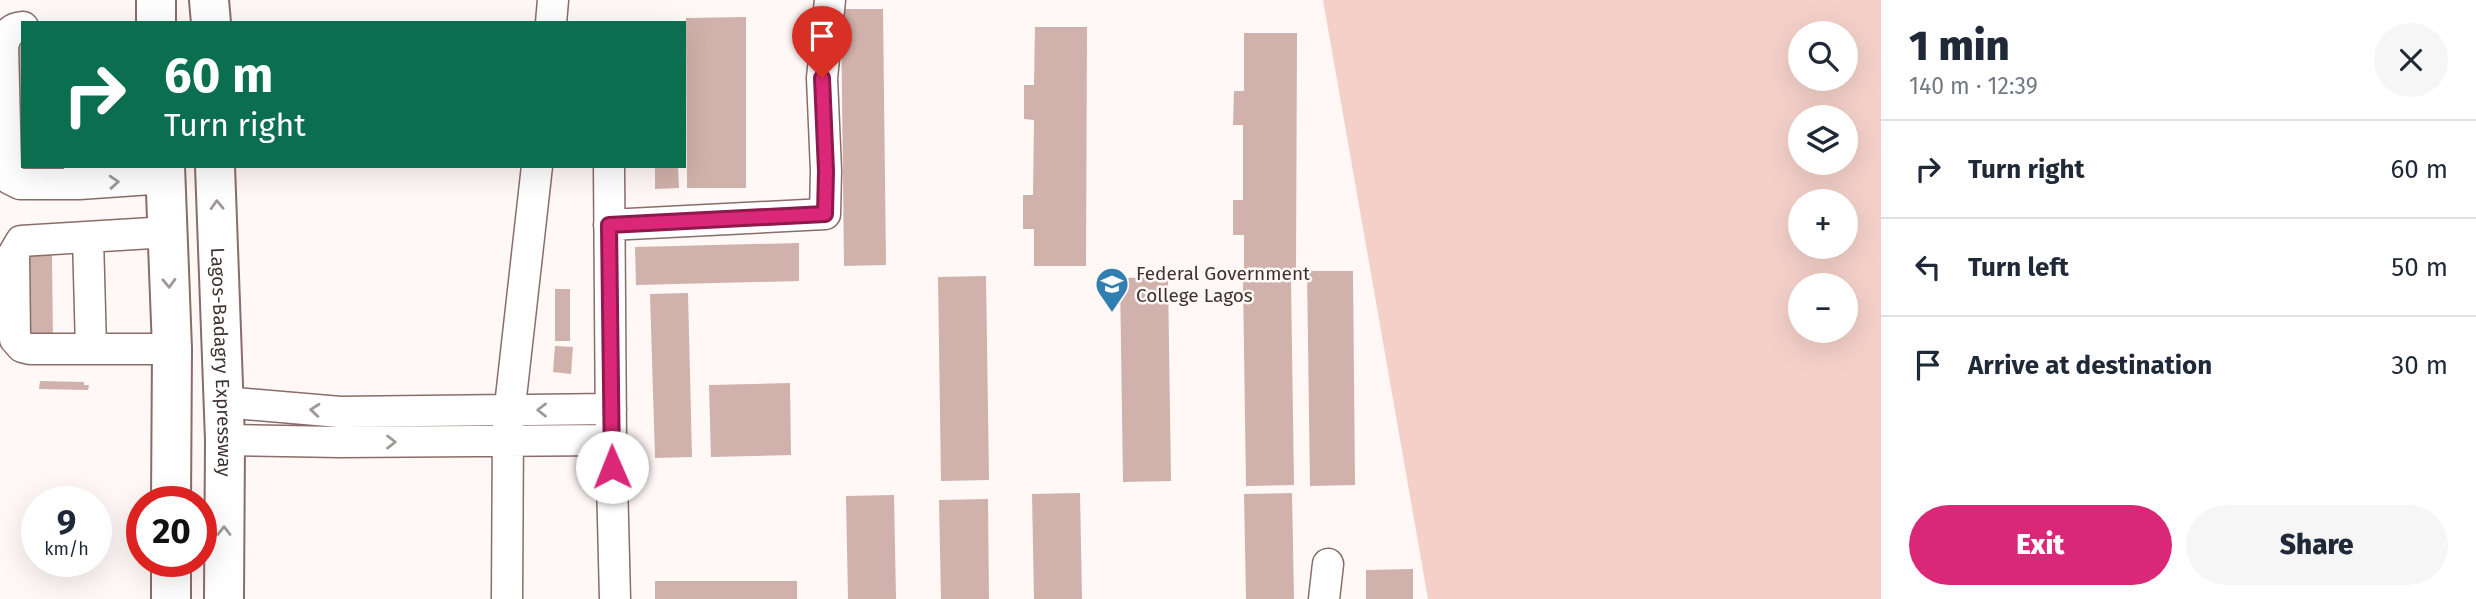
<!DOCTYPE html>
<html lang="en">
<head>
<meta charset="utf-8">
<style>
	:root { --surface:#fff; --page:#f6f6f7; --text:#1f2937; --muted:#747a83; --line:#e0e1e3; --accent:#db2777 }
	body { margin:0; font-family:"Fira Sans",sans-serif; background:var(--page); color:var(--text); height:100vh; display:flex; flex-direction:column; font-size:26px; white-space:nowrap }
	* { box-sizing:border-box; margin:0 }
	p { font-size:23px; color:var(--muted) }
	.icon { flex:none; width:38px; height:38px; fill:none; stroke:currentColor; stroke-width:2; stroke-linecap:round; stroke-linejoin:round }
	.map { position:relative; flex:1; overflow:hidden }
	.drawer { display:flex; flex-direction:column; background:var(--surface); width:595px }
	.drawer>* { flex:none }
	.top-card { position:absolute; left:21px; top:21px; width:665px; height:147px; border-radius:0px; box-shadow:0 7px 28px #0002; background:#0b6e4f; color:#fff; overflow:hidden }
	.buttons { position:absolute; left:1788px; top:21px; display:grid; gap:14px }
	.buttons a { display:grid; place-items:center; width:70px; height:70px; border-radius:50%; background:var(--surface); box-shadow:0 7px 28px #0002; font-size:35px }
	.speed { position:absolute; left:21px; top:486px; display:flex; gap:14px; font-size:35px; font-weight:700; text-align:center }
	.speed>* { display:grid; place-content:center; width:91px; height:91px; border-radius:50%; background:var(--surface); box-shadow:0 7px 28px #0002; line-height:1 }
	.speed small { font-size:18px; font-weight:400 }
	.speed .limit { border:10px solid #d22; background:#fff; color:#111 }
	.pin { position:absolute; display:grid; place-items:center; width:60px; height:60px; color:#fff; margin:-72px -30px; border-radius:50% 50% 50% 0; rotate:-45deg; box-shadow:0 0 7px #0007 }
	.pin .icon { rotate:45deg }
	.me { position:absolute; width:77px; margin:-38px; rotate:359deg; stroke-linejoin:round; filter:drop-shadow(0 0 5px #0008) }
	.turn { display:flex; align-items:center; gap:24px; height:147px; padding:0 28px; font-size:32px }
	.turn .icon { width:91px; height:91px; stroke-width:2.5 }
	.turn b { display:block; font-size:49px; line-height:60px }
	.round { display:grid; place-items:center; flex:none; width:74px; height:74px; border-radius:37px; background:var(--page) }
	.summary { display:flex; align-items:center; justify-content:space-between; height:119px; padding:0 28px }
	h1 { font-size:42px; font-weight:800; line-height:52px }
	.action { display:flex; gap:14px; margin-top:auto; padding:14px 28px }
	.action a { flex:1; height:80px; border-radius:42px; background:var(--accent); color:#fff; font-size:28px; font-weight:800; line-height:80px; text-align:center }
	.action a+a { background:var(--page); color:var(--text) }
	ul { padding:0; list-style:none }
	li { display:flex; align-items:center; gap:21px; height:98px; padding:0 28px; border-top:2px solid var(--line) }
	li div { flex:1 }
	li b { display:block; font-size:26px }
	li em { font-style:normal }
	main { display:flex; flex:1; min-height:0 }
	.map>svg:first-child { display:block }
	.green { fill:#f4d0c9; fill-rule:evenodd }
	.building { fill:#d0b1ab }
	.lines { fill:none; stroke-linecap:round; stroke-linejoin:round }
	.minor-casing { stroke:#896d68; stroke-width:33 }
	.highway-casing { stroke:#896d68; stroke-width:42 }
	.minor { stroke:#fff; stroke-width:30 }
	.highway { stroke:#fff; stroke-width:38 }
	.oneway { stroke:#9e9897 }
	.route-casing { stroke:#8e194d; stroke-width:18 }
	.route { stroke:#db2777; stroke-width:12 }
	.labels { text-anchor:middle; stroke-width:5; stroke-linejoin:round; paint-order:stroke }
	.poi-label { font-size:19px; fill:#3e322f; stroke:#fff8f7; text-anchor:start }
	.street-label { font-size:19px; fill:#3e322f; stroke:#fff8f7 }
</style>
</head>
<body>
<main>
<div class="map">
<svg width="1881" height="599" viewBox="0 0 1881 599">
	<rect width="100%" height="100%" fill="#fff8f7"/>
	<path class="green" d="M1323,0H1881V599H1428ZM1801,33H1846V79H1801ZM1801,117H1846V163H1801ZM1801,201H1846V247H1801ZM1801,285H1846V331H1801Z"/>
	<path class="building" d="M841,9H883L886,265L844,266Z
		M746,17V188H687L686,18Z
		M1035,27H1087L1086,266H1034V229H1023V195H1033L1034,120L1024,119V85H1034Z
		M1244,33H1297L1296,271H1244V235H1233V200H1243V125H1233L1234,91H1244Z
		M9,46H23V161L11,162Z
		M655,166H678L679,188L655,189Z
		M799,243V281L636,285L635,247Z
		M22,253H52L53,343H22Z
		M1307,271H1353L1355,485L1310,486Z
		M986,276L989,480L941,481L938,277Z
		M1168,277L1171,481L1123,482L1120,278Z
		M1291,281L1294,485L1246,486L1243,282Z
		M555,289H570V341H555Z
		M688,293L692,457L655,458L650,294Z
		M555,346L573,347L571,374L553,372Z
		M40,381L84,382V385H89L88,390L39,389Z
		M790,383L791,455L711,457L709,385Z
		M1080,493L1082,599H1034L1032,494Z
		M1292,493L1294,599H1246L1244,494Z
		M894,495L896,599H848L846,496Z
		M988,499L989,599H941L939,500Z
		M1413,569V599H1366V570Z
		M655,581H797V599H655Z"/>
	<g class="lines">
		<defs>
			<path id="minor" d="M551,23L553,0
				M23,27C10,28 7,34 3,45L6,168L10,179L20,184H79
				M609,166L611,440L615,599
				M79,167V184L166,178
				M609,225L825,214L826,171L822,78L830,0
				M168,232L21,241L14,253L15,339L22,347L30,349H172
				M88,238L91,348
				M223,402L340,412L611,409
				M225,440L340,442L611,440
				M507,599L508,424L537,166
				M1324,599L1328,564"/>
			<g id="highway">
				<path d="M156,0V23"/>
				<path d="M209,0L211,23"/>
				<path d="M165,166L172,349L171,502"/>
				<path id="s1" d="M215,166L225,440L224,599"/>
				<path d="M171,599V562"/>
			</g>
		</defs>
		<use href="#minor" class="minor-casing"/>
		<use href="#highway" class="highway-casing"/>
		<use href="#minor" class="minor"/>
		<use href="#highway" class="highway"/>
	</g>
	<defs><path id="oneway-chevron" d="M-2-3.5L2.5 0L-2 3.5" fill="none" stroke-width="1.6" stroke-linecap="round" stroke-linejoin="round" transform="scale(1.75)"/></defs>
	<g class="oneway">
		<use href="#oneway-chevron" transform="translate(114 182) rotate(-4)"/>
		<use href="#oneway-chevron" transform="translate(217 205) rotate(-92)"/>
		<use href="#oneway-chevron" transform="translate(169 283) rotate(88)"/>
		<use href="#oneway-chevron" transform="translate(315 410) rotate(-175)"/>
		<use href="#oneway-chevron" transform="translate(542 410) rotate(180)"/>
		<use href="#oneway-chevron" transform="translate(391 442)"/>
		<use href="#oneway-chevron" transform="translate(224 531) rotate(-90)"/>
	</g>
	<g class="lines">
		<defs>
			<path id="route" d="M612,467L609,225L825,214L826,171L822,78"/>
		</defs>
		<use href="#route" class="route-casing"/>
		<use href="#route" class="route"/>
	</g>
	<defs>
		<symbol id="school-pin" viewBox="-11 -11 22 30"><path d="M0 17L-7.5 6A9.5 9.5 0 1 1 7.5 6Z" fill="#317eb1" stroke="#fff8f7"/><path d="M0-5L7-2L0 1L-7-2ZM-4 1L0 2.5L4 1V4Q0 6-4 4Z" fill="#fff"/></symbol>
	</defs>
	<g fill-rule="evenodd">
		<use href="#school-pin" x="1093" y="265" width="38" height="52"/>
	</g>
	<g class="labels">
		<g class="poi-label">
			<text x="1136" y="280">Federal Government<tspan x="1136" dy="22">College Lagos</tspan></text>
		</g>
		<g class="street-label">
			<text dy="7" stroke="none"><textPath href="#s1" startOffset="196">Lagos-Badagry Expressway</textPath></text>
		</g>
	</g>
</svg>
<div class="buttons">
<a><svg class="icon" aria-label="search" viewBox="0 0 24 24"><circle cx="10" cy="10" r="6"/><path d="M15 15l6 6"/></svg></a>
<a><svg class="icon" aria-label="layers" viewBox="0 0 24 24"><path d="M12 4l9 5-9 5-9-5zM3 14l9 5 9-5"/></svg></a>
<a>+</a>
<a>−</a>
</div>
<div class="speed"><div>9<small>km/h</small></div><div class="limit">20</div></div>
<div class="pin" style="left:822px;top:78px;background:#d93025"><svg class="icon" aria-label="arrive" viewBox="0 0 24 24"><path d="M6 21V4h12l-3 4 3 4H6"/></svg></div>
<svg class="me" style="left:612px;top:467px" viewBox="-20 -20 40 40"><circle r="19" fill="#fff"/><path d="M0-13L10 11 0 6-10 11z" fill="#db2777"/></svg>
<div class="top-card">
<div class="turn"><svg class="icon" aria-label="right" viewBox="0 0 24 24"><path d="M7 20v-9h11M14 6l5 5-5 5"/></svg><div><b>60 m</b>Turn right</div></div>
</div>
</div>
<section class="drawer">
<div class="summary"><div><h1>1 min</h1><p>140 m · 12:39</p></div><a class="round"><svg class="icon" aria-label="close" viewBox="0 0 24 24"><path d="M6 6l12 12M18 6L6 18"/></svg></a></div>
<ul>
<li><svg class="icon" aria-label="right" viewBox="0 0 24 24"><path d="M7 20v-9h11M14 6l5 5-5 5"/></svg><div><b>Turn right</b></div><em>60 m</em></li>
<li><svg class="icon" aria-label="left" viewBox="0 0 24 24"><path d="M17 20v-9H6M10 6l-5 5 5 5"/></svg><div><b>Turn left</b></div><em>50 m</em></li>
<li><svg class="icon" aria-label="arrive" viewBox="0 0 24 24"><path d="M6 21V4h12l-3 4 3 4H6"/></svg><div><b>Arrive at destination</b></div><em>30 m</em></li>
</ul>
<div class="action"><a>Exit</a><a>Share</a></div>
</section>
</main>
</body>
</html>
